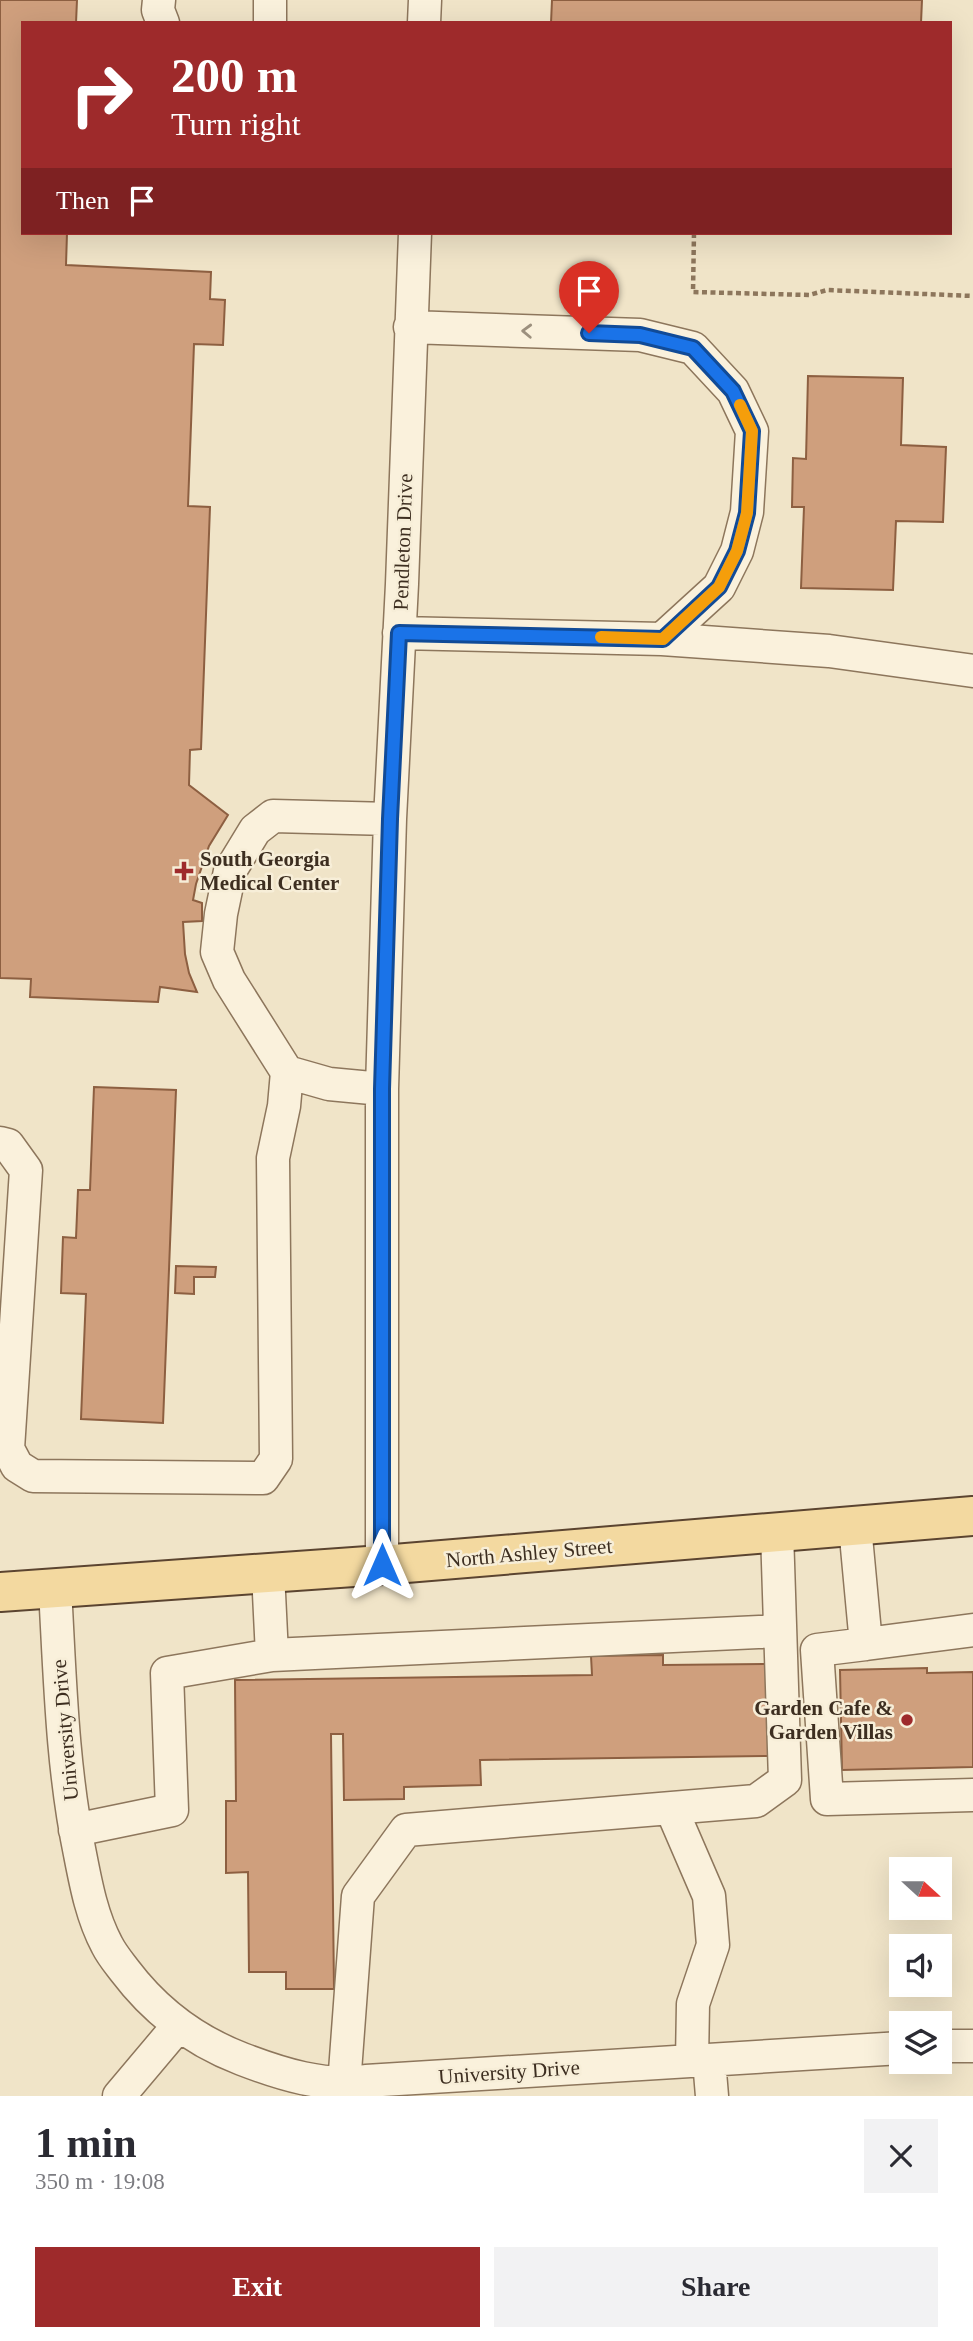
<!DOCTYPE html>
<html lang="en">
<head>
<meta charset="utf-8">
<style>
	:root { --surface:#fff; --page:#f2f2f3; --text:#2b2b33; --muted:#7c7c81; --accent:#9e2a2b }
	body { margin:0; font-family:Georgia,serif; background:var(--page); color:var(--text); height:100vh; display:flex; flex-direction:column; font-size:26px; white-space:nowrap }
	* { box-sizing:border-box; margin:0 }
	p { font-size:23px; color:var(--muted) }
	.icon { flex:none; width:38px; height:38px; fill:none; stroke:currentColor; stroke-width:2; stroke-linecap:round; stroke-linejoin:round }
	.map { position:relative; height:2096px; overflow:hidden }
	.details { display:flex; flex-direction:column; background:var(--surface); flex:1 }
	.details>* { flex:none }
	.banner { position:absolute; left:21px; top:21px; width:931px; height:214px; border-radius:0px; box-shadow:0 7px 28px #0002; background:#9e2a2b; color:#fff; overflow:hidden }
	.needle { width:46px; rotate:111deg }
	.fabs { position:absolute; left:889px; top:1857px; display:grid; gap:14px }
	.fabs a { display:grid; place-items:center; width:63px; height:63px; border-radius:0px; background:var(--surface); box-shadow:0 7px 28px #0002; font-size:35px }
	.pin { position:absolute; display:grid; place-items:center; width:60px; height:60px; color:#fff; margin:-72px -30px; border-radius:50% 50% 50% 0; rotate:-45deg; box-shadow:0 0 7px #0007 }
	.pin .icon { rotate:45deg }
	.me { position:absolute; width:77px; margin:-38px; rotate:0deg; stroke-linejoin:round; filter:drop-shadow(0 0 5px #0008) }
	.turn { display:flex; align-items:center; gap:24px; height:147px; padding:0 35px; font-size:32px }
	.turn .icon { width:91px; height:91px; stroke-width:2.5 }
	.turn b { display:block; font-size:49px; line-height:60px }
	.then { display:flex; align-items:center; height:66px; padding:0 35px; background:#0003; gap:14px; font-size:26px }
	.round { display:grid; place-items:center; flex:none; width:74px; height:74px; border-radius:0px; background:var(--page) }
	.summary { display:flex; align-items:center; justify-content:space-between; height:119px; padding:0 35px }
	h1 { font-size:42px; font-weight:600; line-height:52px }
	.primary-button { display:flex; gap:14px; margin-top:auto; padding:14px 35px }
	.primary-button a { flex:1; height:80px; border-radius:0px; background:var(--accent); color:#fff; font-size:28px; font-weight:600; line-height:80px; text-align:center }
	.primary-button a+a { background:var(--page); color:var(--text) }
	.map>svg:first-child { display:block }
	.building { fill:#cf9f7d; stroke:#8d5f41; stroke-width:2 }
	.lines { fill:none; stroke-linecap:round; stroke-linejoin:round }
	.minor-casing { stroke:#8d765c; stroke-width:35 }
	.major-casing { stroke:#5b4430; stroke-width:42 }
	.path { stroke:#8d765c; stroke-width:4.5; stroke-dasharray:5 3.5; stroke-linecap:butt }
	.minor { stroke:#faf1dc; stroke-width:32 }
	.major { stroke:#f3d9a0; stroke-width:38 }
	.oneway { stroke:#9c907e }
	.route-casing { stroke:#114b97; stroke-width:18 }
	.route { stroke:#1a73e8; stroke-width:12 }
	.slow { stroke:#f59e0b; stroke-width:12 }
	.poi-dot { fill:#9e2a2b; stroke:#f7eed8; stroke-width:2.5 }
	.labels { text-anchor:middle; stroke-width:5; stroke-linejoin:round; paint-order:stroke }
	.street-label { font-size:21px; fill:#3d2e20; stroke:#f7eed8 }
	.poi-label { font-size:21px; font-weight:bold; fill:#3d2e20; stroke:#f7eed8; text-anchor:start }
</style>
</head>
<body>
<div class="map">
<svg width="973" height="2096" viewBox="0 0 973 2096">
	<rect width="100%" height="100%" fill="#f0e4c8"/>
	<path class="building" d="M0,0H77L76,23H23V233H67L66,265L211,272L210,299L225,300L223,345L194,344L188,506L210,507L201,749L190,750L189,785L228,815L209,846L196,884L193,900L202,903V921L183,922L185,954L189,973L197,992L160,987L158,1002L30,997L31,979L0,978Z
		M552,0H922L921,23H551Z
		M808,376L903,378L901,445L946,447L943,522L896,521L893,590L801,588L804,507H792L793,458L806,459Z
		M94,1087L176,1090L163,1423L81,1419L86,1294L61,1293L63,1237L76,1238L78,1190H90Z
		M176,1266L216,1267L215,1277H194V1294L175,1293Z
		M663,1655V1665L766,1664V1693H779L770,1756L480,1760L481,1785L404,1787V1799L344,1800L343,1734H331L334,1989H286V1972H249L248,1872L226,1873V1801H236L235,1680L592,1675L591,1656Z
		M927,1668V1673L973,1672V1767L842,1770L840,1670Z"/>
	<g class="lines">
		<defs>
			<path id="minor" d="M159,0L158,10L163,23
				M270,23V0
				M424,23L425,0
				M410,327L640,335L693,348L733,391L752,431L747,512L737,551L719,587L662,639
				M399,633L662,639L829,651L973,671
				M382,1089L329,1084L287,1072L229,980L217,952L221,914L230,871L255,830L273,816L390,819
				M0,1143L8,1145L26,1170L8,1449L17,1466L33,1476L263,1478L276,1459L273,1158L284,1106L287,1072
				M855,1526L866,1644L973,1630
				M382,1565V1089L390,819L402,584L415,233
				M268,1573L272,1655L780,1631
				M55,1589C60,1678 62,1767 80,1854C86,1885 92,1917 107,1945C112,1955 119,1963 125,1971C156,2012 195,2041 242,2059C281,2074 325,2088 366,2081L901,2048
				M866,1644L817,1650L827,1799L973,1795
				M671,1808L709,1896L713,1945L693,2004L692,2061
				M75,1830L172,1810L167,1673L272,1655
				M940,2046H973
				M709,2060L712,2096
				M344,2085L358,1896L406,1830L756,1801L785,1780L777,1532
				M119,2096L178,2026"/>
			<path id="major" d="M0,1592L382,1565L973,1516"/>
		</defs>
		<use href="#minor" class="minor-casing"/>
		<use href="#major" class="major-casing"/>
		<path class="path" d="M694,233L693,292L809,295L827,290L973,296"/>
		<use href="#minor" class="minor"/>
		<use href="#major" class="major"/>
	</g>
	<defs><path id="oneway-chevron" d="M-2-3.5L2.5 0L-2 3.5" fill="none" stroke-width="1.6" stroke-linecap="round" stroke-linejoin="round" transform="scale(1.75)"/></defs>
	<use class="oneway" href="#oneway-chevron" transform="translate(527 331) rotate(-178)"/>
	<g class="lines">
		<defs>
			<path id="route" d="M382,1565V1089L390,819L399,633L663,639L719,587L737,551L747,513L752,431L733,391L693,348L640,335L589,333"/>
		</defs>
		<use href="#route" class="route-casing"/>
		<use href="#route" class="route"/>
		<path class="slow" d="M601,637L663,639L719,587L737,551L747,513L752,431L740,405"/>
	</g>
	<g class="poi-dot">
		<path d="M180.5 860.5h7v7h7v7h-7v7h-7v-7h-7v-7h7z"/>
		<circle cx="907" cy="1720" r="7"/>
	</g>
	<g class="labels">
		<g class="street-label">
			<text transform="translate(403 542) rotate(-88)" y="7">Pendleton Drive</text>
			<text transform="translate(529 1553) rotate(-5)" y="7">North Ashley Street</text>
			<text transform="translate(65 1730) rotate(-95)" y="7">University Drive</text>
			<text transform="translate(509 2072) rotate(-4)" y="7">University Drive</text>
		</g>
		<g class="poi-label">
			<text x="200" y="866">South Georgia<tspan x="200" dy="24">Medical Center</tspan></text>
			<text x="893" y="1715" text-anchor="end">Garden Cafe &amp;<tspan x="893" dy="24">Garden Villas</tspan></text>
		</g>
	</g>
</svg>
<div class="fabs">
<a><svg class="needle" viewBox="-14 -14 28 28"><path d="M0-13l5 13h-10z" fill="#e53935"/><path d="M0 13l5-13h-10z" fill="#7c7c81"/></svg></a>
<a><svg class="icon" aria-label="sound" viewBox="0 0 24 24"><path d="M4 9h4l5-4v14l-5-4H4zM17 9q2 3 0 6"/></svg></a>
<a><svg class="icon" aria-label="layers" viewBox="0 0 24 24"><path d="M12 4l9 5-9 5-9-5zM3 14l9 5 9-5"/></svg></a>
</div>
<div class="pin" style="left:589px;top:333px;background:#d93025"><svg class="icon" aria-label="arrive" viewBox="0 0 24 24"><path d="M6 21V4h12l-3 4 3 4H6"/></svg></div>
<svg class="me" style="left:382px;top:1565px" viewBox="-20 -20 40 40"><path d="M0-17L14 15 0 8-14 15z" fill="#1a73e8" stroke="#fff" stroke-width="4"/></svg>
<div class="banner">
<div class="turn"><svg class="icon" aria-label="right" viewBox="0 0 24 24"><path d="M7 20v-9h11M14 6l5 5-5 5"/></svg><div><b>200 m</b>Turn right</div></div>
<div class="then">Then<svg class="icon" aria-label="arrive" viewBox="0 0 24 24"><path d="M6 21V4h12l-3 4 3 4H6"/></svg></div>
</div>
</div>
<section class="details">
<div class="summary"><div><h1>1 min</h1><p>350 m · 19:08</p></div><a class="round"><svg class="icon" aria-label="close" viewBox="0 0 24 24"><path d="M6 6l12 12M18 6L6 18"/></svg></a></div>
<div class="primary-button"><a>Exit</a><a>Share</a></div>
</section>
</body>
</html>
